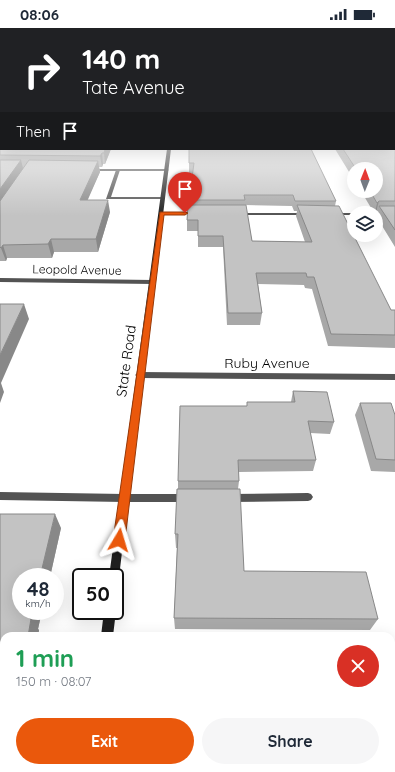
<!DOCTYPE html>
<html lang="en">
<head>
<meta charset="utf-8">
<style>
	:root { --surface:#fff; --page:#f6f6f7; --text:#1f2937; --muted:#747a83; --accent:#ea580c }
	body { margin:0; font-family:Quicksand,sans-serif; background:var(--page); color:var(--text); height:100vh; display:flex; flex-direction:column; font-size:15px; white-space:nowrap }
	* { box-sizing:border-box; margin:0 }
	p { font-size:13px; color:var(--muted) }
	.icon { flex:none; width:22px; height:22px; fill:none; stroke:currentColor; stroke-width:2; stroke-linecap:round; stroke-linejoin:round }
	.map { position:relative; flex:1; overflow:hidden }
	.side { position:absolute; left:0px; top:604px; width:395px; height:140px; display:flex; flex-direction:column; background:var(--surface); border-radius:12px 12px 0 0; box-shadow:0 4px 16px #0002 }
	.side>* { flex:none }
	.guide { position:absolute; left:0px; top:0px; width:395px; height:122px; box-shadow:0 4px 16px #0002; background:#202124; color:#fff; overflow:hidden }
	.needle { width:26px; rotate:1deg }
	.fabs { position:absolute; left:347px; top:134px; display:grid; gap:8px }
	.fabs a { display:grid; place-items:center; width:36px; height:36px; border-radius:50%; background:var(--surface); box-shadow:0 4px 16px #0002; font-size:20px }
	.speed { position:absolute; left:12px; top:540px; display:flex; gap:8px; font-size:20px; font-weight:700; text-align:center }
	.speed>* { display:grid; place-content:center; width:52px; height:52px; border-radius:50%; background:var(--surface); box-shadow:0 4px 16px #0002; line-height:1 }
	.speed small { font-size:10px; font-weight:400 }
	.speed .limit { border:2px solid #111; border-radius:6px; background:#fff; color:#111 }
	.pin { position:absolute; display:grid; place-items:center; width:34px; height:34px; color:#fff; margin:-41px -17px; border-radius:50% 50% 50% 0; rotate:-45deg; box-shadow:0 0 4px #0007 }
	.pin .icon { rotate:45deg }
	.me { position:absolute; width:44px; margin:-22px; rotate:7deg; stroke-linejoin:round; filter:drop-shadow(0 0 3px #0008) }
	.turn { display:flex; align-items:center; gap:14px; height:84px; padding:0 16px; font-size:18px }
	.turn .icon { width:52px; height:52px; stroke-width:2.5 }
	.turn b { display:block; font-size:28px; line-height:34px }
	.then { display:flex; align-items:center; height:38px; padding:0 16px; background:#0003; gap:8px; font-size:15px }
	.round { display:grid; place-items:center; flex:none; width:42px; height:42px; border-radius:21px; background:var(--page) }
	.overview { display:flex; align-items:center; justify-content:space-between; height:68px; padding:0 16px }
	h1 { font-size:24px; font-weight:700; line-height:30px; color:#1e9e55 }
	.cta { display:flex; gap:8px; margin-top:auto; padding:8px 16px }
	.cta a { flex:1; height:46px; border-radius:24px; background:var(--accent); color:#fff; font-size:16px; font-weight:700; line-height:46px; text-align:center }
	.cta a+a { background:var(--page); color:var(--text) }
	.status { display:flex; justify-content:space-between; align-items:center; height:28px; padding:0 20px; background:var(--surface); direction:ltr }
	.status svg { height:11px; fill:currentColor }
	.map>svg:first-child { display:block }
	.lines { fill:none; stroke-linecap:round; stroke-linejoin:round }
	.service { fill:#535353; fill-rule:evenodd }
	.minor { fill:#535353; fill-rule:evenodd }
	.secondary { fill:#202020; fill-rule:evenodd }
	.wall { fill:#a8a8a8; fill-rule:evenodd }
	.shaded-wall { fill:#888 }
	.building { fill:#c3c3c3; stroke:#888 }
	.route { fill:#ea580c; stroke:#983908 }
	.labels { text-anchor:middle; stroke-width:3.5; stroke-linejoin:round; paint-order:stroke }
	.far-street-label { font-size:12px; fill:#000; stroke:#fff }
	.street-label { font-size:14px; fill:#000; stroke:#fff }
</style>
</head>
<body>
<div class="status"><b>08:06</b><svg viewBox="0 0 49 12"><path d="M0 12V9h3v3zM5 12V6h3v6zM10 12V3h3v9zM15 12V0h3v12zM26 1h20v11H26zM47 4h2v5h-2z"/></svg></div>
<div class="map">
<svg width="395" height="744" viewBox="0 0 395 744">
	<rect width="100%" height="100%" fill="#fff"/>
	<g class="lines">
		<path class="service" d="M118,141L120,142L111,169H163L165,170L163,171H106L116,142Z
			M308,465L311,466L313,469L311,472L308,473L229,474L226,473L224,470L226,467L229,466Z
			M124,466H187L190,467L192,470L190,473L187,474H124L121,473L119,470L121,467Z"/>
		<path class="minor" d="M89,141H167L169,142L167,143H88L87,142Z
			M160,184H197L199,185L197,186H160Z
			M235,185H307L309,186L307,187H235Z
			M331,185H356H354V187H333L331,186Z
			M0,250L153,252L156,254L153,256L0,254Z
			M139,344L395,346V352L139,350L135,347Z
			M0,464L124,466L127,467L129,470L127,473L124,474L0,472Z"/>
		<path class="secondary" d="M167,121H171L119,549L118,553L115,554V549H109Z
			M115,581L116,583L113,608H101L104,583H115Z
			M84,740H98L97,744H83Z"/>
	</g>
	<path class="wall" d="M0,84H1V97H0Z
		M395,84V219L376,188L378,184H376L374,185L361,163H376V141H354V152L335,121H394Z
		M0,118L111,121L105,136H103L102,139H99L100,144L87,172L110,184L98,224H54L52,230H7L6,233H0Z
		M189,121H314L311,123L336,173L335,178L391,282H395V320L328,318L312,261L305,260L304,257L258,256L262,285L260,297H227L223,219H198V203H187V192L189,177V172L192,145H189ZM245,177L292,178L294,183H297L296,188L305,214L252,213Z
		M293,363L334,394L330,406L310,405L316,432L313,443L238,444L239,453L238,461L244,543L378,591L370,602L175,601L174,590L177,520H176L175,506L178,461V453L247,378V374H291Z
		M360,375L395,387V444L371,443L355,387Z
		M0,486L61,500L50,549H21V583H42L38,601L39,602L38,608H4V702L1,703L0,706Z
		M170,740H314L312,744H172Z"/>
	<path class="shaded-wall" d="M105,121H111L105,136L104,125Z
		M102,125L103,136L102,139L100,128Z
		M21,132L24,144L0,178V161Z
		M98,133L100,144L82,185L80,172Z
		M108,172L110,184L98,224L96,211Z
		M379,173L376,184L375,185L377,175Z
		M51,211L54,224L52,230L48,216Z
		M3,217L7,230L6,233L1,220Z
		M24,276L29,291L1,355L4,364L0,375V327Z
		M55,486L61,500L50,549H40Z
		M32,583H42L38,601L39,602L38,608H28L30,591Z"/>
	<path class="building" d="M394,84H395V173H379L377,175L370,163H376V141H356L343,121H394Z
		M1,117V121H105L104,125H102L100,128L0,127V118Z
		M189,121H311L336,173H295L293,167H244L245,172H189L194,135H189Z
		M0,132H21L0,161Z
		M29,132L98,133L80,172H108L96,211H51L48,216L3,217L1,220L0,219V173Z
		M188,177H246L252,213L312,214L297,177L339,178L391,282H395V307L331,306L314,249H307L306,245H256L262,285H228L223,208H198V192H187Z
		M379,178H395V202Z
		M0,276H24L0,327Z
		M293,363L327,364L334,394L308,393L316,432H238L239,453H178L180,378H247V374H295Z
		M360,375H391L395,387V432L376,431Z
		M177,461H240L244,543L366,544L378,591L174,590L178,506H175Z
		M0,486H55L40,549H21V583H32L30,591H31L28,608H4V696H0Z
		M170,740H314L312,744L242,743L241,744H210L209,743L171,742Z"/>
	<linearGradient id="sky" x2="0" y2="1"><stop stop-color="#8baccc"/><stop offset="0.45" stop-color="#fff"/><stop offset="1" stop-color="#fff" stop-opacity="0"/></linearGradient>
	<rect width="395" height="188" fill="url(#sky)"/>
	<path class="route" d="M160,184H185L188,185L185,187H164L125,512L123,516L119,517L115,516L113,512Z"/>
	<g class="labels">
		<g class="far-street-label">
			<text transform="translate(77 242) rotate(1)" y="4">Leopold Avenue</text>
		</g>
		<g class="street-label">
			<text transform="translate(126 333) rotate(-82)" y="5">State Road</text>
			<text x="267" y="340">Ruby Avenue</text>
		</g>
	</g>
</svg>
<div class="fabs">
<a><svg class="needle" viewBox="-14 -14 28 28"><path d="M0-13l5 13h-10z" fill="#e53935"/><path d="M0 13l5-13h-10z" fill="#747a83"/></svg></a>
<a><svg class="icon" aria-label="layers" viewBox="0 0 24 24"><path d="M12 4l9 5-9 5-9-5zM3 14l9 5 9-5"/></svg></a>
</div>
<div class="speed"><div>48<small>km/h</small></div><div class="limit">50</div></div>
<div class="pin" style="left:185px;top:185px;background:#d93025"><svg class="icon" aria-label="arrive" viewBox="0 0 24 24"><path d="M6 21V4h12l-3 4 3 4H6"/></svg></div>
<svg class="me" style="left:119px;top:512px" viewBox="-20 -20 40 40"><path d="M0-17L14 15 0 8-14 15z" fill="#ea580c" stroke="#fff" stroke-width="4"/></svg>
<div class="guide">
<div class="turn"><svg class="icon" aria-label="right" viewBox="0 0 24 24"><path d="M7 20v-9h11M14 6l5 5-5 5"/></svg><div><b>140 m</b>Tate Avenue</div></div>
<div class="then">Then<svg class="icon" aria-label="arrive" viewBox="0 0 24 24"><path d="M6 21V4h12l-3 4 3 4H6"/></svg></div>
</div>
<section class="side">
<div class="overview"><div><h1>1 min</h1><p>150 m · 08:07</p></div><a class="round" style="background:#d93025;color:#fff"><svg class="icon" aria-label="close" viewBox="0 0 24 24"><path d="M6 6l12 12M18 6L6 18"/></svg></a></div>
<div class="cta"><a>Exit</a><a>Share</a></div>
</section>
</div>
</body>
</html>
